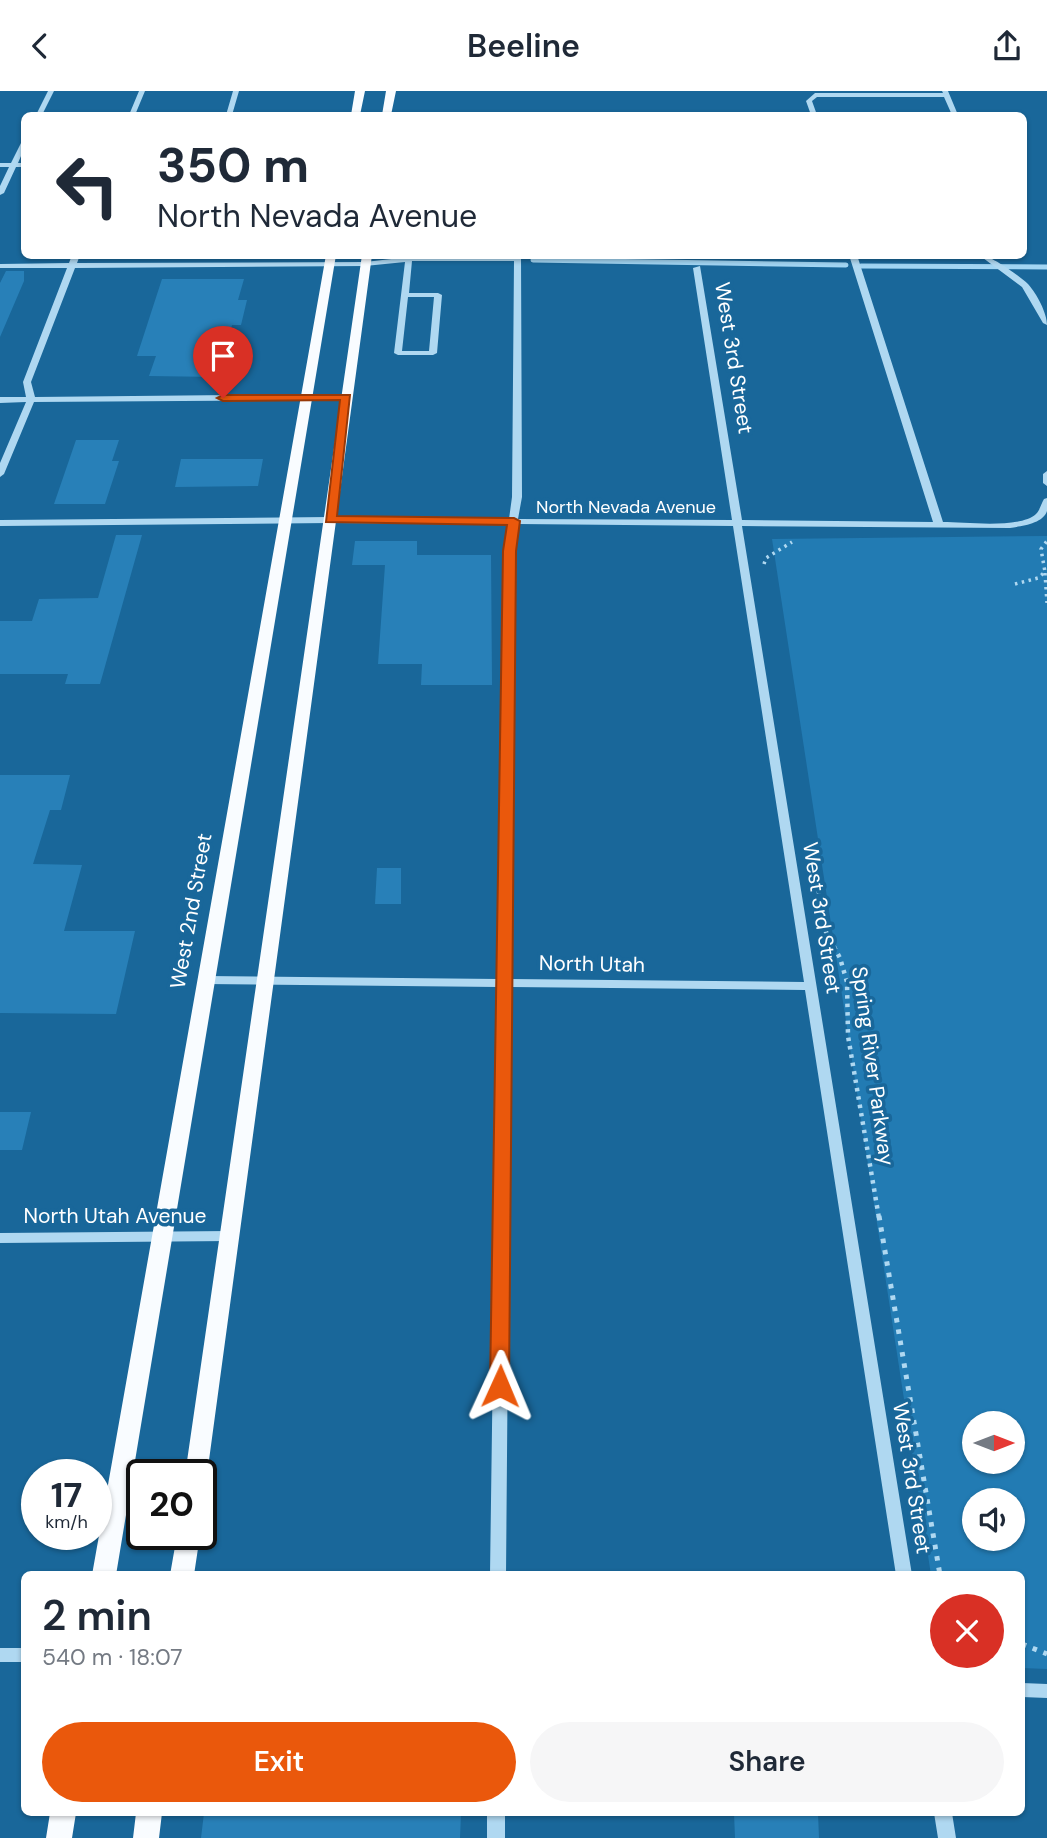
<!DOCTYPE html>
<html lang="en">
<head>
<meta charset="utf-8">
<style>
	:root { --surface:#fff; --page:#f6f6f7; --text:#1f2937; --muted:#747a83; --accent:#ea580c }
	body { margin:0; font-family:"DM Sans",sans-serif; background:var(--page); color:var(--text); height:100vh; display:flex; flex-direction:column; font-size:26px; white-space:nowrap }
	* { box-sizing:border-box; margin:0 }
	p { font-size:23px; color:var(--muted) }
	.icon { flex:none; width:38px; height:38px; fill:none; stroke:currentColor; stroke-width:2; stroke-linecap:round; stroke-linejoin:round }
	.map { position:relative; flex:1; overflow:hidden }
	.sheet { position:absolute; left:21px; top:1480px; width:1004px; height:245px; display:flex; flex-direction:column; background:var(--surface); border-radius:10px; box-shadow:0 2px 5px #0004 }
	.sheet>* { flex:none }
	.guide { position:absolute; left:21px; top:21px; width:1006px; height:147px; border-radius:10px; box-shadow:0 2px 5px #0004; background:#fff; color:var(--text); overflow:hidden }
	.needle { width:46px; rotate:90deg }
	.tools { position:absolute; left:962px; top:1320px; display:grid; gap:14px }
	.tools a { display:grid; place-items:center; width:63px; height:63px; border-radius:50%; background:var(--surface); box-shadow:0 2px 5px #0004; font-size:35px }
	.speed { position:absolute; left:21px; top:1368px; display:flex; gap:14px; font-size:35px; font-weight:700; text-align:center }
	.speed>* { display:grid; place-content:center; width:91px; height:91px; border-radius:50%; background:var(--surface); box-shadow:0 2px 5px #0004; line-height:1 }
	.speed small { font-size:18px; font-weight:400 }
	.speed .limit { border:4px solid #111; border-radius:10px; background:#fff; color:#111 }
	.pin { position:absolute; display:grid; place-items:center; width:60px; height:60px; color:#fff; margin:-72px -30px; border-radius:50% 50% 50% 0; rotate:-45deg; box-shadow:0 0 7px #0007 }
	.pin .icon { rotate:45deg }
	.me { position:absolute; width:77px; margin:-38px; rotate:1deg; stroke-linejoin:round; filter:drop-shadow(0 0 5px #0008) }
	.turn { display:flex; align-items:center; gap:24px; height:147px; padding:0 21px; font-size:32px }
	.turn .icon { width:91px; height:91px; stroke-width:2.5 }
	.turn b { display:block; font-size:49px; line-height:60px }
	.round { display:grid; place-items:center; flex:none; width:74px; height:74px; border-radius:37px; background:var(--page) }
	.overview { display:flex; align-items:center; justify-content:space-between; height:119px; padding:0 21px }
	h1 { font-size:42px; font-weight:600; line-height:52px }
	.primary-button { display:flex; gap:14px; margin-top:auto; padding:14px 21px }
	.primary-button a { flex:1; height:80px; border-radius:42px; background:var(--accent); color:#fff; font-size:28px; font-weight:600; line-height:80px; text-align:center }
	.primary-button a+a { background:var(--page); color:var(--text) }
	header { display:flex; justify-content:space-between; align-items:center; height:91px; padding:0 21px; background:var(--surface); font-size:32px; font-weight:600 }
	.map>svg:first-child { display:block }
	.green { fill:#227bb3; fill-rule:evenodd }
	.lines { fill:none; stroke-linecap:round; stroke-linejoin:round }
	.stream { stroke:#a2d5f3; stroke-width:5 }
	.building { fill:#2880b8 }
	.path-far2 { stroke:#afd8f1; stroke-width:3.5; stroke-dasharray:2.5 4.5; stroke-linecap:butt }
	.path-far1 { stroke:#afd8f1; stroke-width:4.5; stroke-dasharray:3.5 5; stroke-linecap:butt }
	.path { stroke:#afd8f1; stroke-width:5; stroke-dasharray:4.5 7; stroke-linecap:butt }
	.minor { fill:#afd8f1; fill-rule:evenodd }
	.major { fill:#f9fcff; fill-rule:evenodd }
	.route { fill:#ea580c; stroke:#983908; stroke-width:2 }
	.labels { text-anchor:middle; stroke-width:7; stroke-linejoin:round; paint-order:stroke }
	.far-street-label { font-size:18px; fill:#fff; stroke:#19679a }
	.street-label { font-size:21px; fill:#fff; stroke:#19679a }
</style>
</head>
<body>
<header><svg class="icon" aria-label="back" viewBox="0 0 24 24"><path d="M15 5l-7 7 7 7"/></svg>Beeline<svg class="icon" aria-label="share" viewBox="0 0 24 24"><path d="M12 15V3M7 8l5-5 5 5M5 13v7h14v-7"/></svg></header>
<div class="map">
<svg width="1047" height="1747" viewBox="0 0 1047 1747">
	<rect width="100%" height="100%" fill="#19679a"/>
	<path class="green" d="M1047,445V1578L1022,1577V1484H931L772,448ZM975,1332H1013V1370H975ZM975,1409H1013V1447H975Z"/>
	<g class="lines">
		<path class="stream" d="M533,169L846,174
			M861,175L1047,176"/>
	</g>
	<path class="building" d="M6,180H24V190L0,246V192Z
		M162,188H244L238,209H247L241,234H232L218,286L149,285L156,265H137Z
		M76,349H119L112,370H119L105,413H54Z
		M181,368H263L258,395L175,396Z
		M116,444H142L100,593H65L68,583H0V530H32L39,508L98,507Z
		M355,450H417V464H491L492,594H421L422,573H378L385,474H352Z
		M0,684H70L61,719H50L33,773L82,774L64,840H135L116,923L0,922Z
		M377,777H401V813H375Z
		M0,1021H31L22,1059H0Z
		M204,1722H461L460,1747H201Z
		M734,1722H818L819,1747H735Z"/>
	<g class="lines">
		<path class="path-far2" d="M764,473L766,467L792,451
			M1045,482L1047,512
			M1015,493L1038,487L1045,481L1041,458L1047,450"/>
		<path class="path-far1" d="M811,757L826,841L840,867L847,891L848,945L879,1127"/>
		<path class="path" d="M879,1125L940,1484
			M1022,1553L1047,1563"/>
		<path class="minor" d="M48,0H54L42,24H36Z
			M139,0H145L135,24H129Z
			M233,0H239L232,24H226Z
			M942,0H948L958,24H952L944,6H817L812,10L817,24H811L806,10L815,2H943Z
			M24,50V58L18,72H24V76H16L4,102L0,104V95L9,76H0V72H11L21,52Z
			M72,164H80L77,172L365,171L409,166H521L522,406L518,428L732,429L693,177L700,175L742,429L933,431L849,164H857L943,431C965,431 1020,438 1036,423C1040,419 1041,413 1044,408L1047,407C1047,411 1047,416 1047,420C1043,433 1021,435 1010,437L742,435L912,1484H896L805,899L511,896L506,1484H490L498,896L206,893L200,889L206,885L498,888L504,460L508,433L330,432L0,435V429L330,426L509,428L512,406L514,170H412L409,202H438L442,204L437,262L433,264H398L394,262L405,171L365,175L75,177L31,291L35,306L346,303L350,306L346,309L34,311L4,383L0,386V372L26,311L0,312V306H26L23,291L67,177H0V173L69,172ZM408,206H434L429,260H402ZM518,433L733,435L804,891L511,888L514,460Z
			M979,164C991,164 1018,184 1028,193C1037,203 1047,222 1047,234L1043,232L1022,196Z
			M1047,380V395L1043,392V383Z
			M230,1140L235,1141L237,1145L235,1149L230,1150L0,1152V1142Z
			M0,1557H24V1571H0Z
			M1022,1592L1047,1593V1607L1022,1606Z
			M487,1722H505V1747H487Z
			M934,1722H952L956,1747H938Z"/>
		<path class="major" d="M355,0H365L360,24H351Z
			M386,0H396L391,24H382Z
			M326,164H336L116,1484H92Z
			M362,164H372L207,1384L201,1391V1384H185Z
			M177,1444H200L194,1484H170Z
			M50,1722H76L72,1747H46Z
			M136,1722H162L159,1747H133Z"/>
	</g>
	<path class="route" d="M350,304L337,425L514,427L520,430L516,460L509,1295L507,1301H493L490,1295L503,460L507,434L326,431L340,309L223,310L217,307L223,304Z"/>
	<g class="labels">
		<g class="far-street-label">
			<text x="626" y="422">North Nevada Avenue</text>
		</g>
		<g class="street-label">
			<text transform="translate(734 267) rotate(81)" y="7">West 3rd Street</text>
			<text transform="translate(191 820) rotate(-80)" y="7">West 2nd Street</text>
			<text transform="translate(822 827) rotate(81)" y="7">West 3rd Street</text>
			<text transform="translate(592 873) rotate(1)" y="7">North Utah</text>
			<text transform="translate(873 975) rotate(82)" y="7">Spring River Parkway</text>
			<text x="115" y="1132">North Utah Avenue</text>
			<text transform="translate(912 1387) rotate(81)" y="7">West 3rd Street</text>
		</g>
	</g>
</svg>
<div class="tools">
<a><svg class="needle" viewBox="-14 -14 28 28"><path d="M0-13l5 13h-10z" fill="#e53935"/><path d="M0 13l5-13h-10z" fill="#747a83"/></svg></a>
<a><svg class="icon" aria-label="sound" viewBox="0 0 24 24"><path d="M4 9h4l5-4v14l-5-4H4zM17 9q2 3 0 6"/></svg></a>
</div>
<div class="speed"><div>17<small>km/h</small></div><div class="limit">20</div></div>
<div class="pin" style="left:223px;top:307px;background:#d93025"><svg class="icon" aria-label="arrive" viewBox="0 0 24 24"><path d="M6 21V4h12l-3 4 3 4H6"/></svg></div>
<svg class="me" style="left:500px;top:1295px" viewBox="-20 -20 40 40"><path d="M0-17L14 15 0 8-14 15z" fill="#ea580c" stroke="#fff" stroke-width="4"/></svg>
<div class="guide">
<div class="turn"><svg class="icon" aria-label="left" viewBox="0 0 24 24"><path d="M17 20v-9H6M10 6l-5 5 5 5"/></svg><div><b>350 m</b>North Nevada Avenue</div></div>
</div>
<section class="sheet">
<div class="overview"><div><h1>2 min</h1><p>540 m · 18:07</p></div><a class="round" style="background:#d93025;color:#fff"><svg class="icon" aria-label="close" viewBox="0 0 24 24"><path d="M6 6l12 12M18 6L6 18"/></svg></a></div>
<div class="primary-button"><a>Exit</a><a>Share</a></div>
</section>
</div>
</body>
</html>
